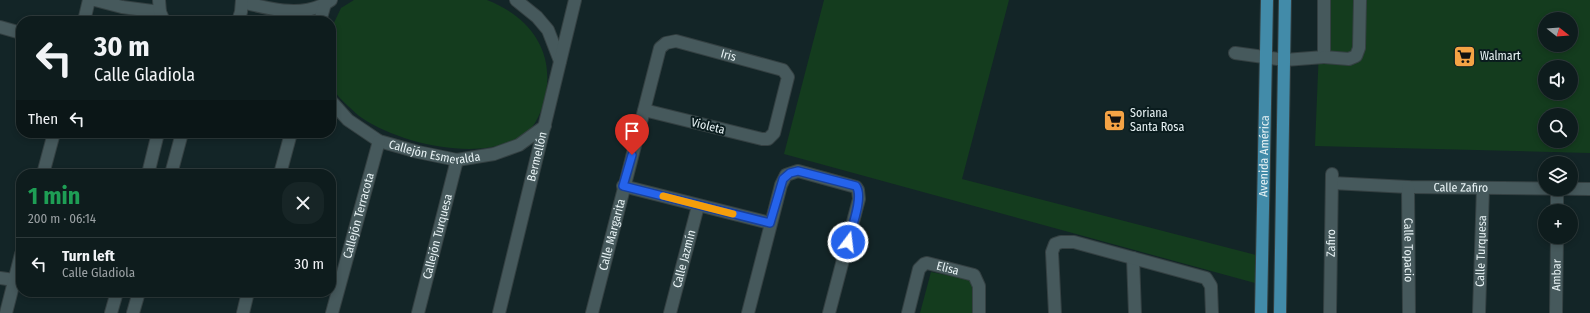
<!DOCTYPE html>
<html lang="en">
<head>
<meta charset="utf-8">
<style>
	:root { --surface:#0e1c1d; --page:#172526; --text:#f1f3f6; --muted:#9ba1a4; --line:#2e3a3b }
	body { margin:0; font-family:"Fira Sans Condensed",sans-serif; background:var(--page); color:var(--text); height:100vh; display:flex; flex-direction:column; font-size:15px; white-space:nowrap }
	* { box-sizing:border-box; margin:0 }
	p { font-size:13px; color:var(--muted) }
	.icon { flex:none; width:22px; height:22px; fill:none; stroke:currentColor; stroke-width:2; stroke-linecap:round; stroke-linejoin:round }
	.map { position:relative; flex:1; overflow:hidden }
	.drawer { position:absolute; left:16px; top:169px; width:320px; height:128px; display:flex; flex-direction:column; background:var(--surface); border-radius:16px; box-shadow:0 2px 6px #0003,0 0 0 1px var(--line) }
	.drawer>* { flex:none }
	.hud { position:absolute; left:16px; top:16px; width:320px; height:122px; border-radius:16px; box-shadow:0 2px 6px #0003,0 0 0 1px var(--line); background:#0e1c1d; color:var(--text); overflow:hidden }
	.needle { width:26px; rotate:107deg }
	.fabs { position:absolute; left:1538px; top:12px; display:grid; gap:8px }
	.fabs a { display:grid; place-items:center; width:40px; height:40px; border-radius:50%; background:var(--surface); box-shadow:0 2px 6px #0003,0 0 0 1px var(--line); font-size:20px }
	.pin { position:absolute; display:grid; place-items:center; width:34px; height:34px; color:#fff; margin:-41px -17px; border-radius:50% 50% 50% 0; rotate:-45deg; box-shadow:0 0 4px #0007 }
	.pin .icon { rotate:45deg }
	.me { position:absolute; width:44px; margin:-22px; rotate:15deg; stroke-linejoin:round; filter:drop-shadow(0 0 3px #0008) }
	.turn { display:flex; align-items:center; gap:14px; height:84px; padding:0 12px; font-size:18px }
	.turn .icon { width:52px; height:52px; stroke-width:2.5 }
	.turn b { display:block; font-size:28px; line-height:34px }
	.then { display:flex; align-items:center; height:38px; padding:0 12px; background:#0003; gap:8px; font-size:15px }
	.round { display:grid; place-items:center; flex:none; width:42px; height:42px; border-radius:16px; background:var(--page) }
	.head { display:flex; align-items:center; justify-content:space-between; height:68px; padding:0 12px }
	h1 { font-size:24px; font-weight:700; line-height:30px; color:#1e9e55 }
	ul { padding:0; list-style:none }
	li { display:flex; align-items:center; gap:12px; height:52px; padding:0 12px; border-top:1px solid var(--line) }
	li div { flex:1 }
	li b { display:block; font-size:15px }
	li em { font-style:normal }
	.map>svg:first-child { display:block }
	.green { fill:#143c1e; fill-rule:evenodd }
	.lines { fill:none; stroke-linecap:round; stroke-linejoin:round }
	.minor-casing { stroke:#344042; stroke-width:14 }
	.major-casing { stroke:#344042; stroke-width:14 }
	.minor { stroke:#46595c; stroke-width:12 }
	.major { stroke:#428ba9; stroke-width:12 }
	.route-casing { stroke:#184099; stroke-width:10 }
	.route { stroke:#2563eb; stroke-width:7 }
	.slow { stroke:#f59e0b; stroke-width:7 }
	.labels { text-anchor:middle; stroke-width:4; stroke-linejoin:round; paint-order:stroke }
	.street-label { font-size:12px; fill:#e8f3f5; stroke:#0a1c1e }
	.poi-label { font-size:12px; fill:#e8f3f5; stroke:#0a1c1e; text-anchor:start }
</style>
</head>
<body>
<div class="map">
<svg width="1590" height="313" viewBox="0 0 1590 313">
	<rect width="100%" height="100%" fill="#132527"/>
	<path class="green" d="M354,0H487C533,18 558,56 543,105C539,117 533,130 521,137C480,162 400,144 362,118C357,115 353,110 348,106C341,99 335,94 331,85V29L341,8Z
		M824,0H1009L962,179L1256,255L1255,283L784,154Z
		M1321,0H1590V153L1315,146ZM1545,19H1571V45H1545ZM1545,67H1571V93H1545ZM1545,115H1571V141H1545Z
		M931,272L972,280V313H920Z"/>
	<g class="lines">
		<defs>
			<g id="minor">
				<path d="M95,0L122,7L160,12"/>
				<path d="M159,0L160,12L164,21"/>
				<path d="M516,0L537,17L548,30L560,61"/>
				<path d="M242,2C270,9 305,19 331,0"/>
				<path d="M84,21L89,0"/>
				<path d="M238,21L241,12L242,0"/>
				<path d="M320,21L326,0"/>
				<path d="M0,27L21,33"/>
				<path d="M1235,53L1285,60L1324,57V0"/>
				<path d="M1324,57L1349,59L1356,56L1359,48L1360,0"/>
				<path id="s1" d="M331,101L348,120L379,141L418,152L457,160L494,154L519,145L545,126"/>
				<path d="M43,174L54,133"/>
				<path d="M148,174L158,133"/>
				<path d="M171,174L182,133"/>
				<path d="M280,174L291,133"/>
				<path id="s2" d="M1332,183L1408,187L1590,189"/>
				<path d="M623,186L770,223"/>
				<path id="s3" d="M1408,187L1409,313"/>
				<path d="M1557,211V190"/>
				<path d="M1133,258L1135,313"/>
				<path d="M0,278L14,280"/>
				<path d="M6,313L21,254"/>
				<path d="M111,313L117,292"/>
				<path d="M133,313L139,292"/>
				<path d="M243,313L248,292"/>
				<path id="s4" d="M332,313L379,141"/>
				<path id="s5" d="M418,313L457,160"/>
				<path id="s6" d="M499,313L575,0"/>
				<path id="s7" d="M592,313L660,48L666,43L676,41L783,70L788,77L774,133L768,139H762L644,110"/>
				<path id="s8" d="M670,313L698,206"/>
				<path d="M748,313L781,185L786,175L798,171L856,187L858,190L859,199L829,313"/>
				<path id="s9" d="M908,313L919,269L924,264L927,263L974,275L979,286V313"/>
				<path d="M1055,313L1052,252L1055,244L1061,242H1074L1206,278L1211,286L1212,313"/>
				<path id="s10" d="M1330,313L1332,174"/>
				<path id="s11" d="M1479,313L1483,188"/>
				<path id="s12" d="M1556,313L1557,237"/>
			</g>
			<g id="major">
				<path id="s13" d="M1261,313L1267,0"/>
				<path d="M1280,313L1285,0"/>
			</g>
		</defs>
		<use href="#minor" class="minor-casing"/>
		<use href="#major" class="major-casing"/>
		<use href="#minor" class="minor"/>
		<use href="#major" class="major"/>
	</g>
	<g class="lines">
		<defs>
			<path id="route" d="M632,155L623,186L770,223L783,179L790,173L798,171L856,186C864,197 851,229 848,242"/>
		</defs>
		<use href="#route" class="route-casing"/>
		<use href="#route" class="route"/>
		<path class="slow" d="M663,196L733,214"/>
	</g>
	<defs>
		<symbol id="supermarket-square" viewBox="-11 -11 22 22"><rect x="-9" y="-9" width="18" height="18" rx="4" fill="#f5a345" stroke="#0a1c1e"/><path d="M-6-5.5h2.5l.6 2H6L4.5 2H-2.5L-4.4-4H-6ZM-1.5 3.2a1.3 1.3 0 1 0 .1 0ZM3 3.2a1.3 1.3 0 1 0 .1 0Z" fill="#111"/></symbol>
	</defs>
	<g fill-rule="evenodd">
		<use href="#supermarket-square" x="1452" y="44" width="25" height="25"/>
		<use href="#supermarket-square" x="1102" y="108" width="25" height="25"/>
	</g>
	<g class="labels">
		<g class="street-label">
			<text dy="4" stroke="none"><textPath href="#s7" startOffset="346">Iris</textPath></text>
			<text transform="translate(708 126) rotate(14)" y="4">Violeta</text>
			<text dy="4" stroke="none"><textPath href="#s1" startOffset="120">Callejón Esmeralda</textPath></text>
			<text dy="4" stroke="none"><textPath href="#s6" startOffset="161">Bermellón</textPath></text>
			<text dy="4" stroke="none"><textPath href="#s13" startOffset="157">Avenida América</textPath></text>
			<text dy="4" stroke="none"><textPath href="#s2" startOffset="129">Calle Zafiro</textPath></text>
			<text dy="4" stroke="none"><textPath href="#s4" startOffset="101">Callejón Terracota</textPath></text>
			<text dy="4" stroke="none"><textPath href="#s7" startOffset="81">Calle Margarita</textPath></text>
			<text dy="4" stroke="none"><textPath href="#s5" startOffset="79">Callejón Turquesa</textPath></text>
			<text dy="4" stroke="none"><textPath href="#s10" startOffset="70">Zafiro</textPath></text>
			<text dy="4" stroke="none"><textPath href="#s3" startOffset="63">Calle Topacio</textPath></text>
			<text dy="4" stroke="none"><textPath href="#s11" startOffset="62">Calle Turquesa</textPath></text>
			<text dy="4" stroke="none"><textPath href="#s8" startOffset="56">Calle Jazmín</textPath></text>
			<text dy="4" stroke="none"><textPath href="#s9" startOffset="77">Elisa</textPath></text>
			<text dy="4" stroke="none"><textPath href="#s12" startOffset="38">Ambar</textPath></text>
		</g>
		<g class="poi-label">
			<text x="1480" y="60">Walmart</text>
			<text x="1130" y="117">Soriana<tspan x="1130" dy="14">Santa Rosa</tspan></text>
		</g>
	</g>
</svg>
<div class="fabs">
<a><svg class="needle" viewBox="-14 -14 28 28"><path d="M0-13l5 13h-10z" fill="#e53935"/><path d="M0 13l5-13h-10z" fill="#9ba1a4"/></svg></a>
<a><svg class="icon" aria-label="sound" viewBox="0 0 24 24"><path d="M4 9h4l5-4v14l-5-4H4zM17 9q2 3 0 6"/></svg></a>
<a><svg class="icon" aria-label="search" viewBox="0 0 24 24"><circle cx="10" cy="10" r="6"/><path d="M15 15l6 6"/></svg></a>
<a><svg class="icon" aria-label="layers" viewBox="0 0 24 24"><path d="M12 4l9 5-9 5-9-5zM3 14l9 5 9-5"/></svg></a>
<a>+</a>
</div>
<div class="pin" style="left:632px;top:155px;background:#d93025"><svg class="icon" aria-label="arrive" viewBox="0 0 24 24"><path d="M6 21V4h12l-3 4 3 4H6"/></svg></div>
<svg class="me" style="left:848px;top:242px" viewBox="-20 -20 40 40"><circle r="17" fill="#2563eb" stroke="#fff" stroke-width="3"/><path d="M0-11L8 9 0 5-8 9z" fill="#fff"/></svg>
<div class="hud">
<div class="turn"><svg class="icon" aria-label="left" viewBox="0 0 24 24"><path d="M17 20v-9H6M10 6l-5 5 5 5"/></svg><div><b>30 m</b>Calle Gladiola</div></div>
<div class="then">Then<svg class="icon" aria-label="left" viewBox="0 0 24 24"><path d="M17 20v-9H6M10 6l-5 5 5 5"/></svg></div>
</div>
<section class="drawer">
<div class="head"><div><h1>1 min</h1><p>200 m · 06:14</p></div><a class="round"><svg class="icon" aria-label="close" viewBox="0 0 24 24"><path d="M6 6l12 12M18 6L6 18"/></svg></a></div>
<ul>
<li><svg class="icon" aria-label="left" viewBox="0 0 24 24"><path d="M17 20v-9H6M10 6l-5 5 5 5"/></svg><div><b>Turn left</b><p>Calle Gladiola</p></div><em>30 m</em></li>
</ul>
</section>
</div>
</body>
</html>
